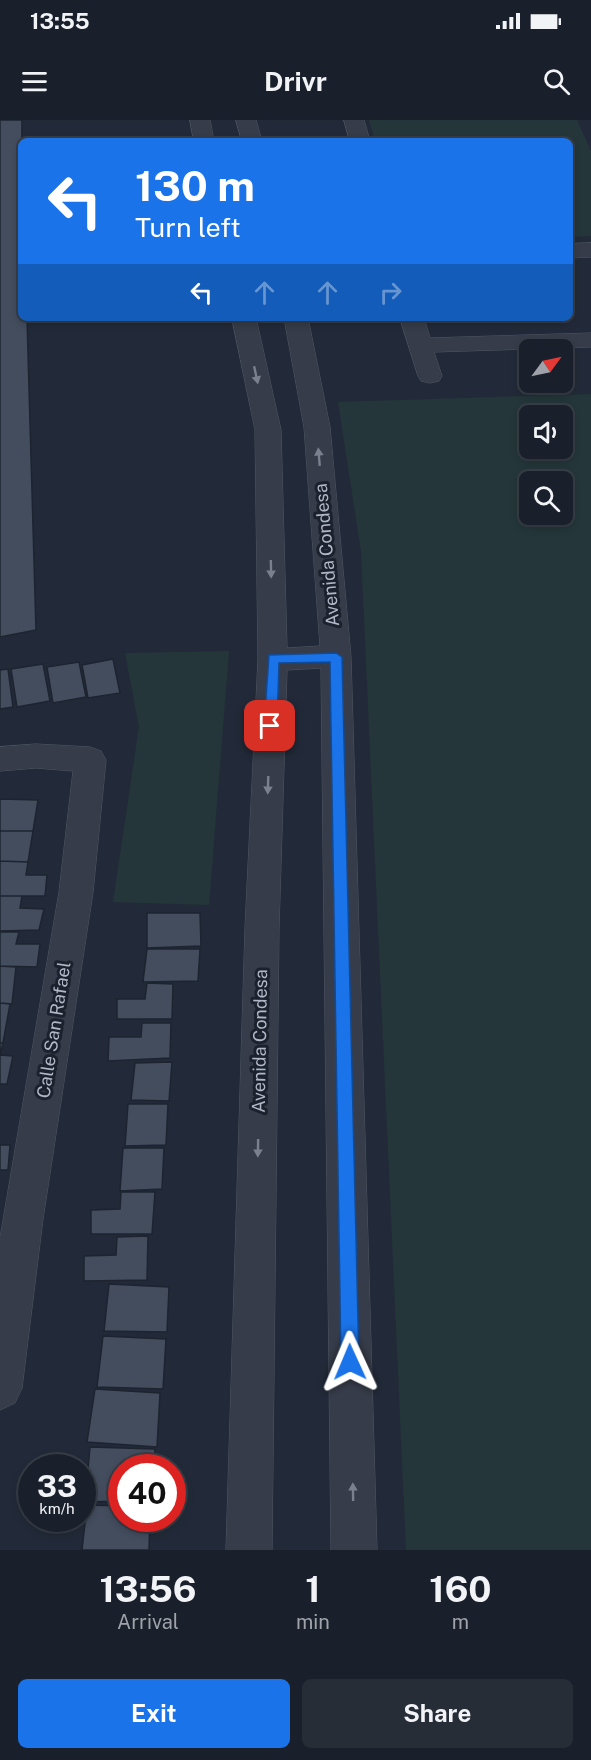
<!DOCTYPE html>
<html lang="en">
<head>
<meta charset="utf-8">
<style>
	:root { --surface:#1a202b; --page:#272d37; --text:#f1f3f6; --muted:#9fa3a9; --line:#383e47; --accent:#1a73e8 }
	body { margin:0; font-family:"Public Sans",sans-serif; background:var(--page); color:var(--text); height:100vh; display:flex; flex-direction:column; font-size:22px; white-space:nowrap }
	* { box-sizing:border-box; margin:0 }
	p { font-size:20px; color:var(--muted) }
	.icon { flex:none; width:33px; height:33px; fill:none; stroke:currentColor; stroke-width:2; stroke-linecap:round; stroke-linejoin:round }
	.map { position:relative; height:1430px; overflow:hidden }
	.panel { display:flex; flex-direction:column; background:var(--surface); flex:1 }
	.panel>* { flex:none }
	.top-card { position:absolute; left:18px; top:18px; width:555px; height:183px; border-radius:9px; box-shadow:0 3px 9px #0003,0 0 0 2px var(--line); background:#1a73e8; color:#fff; overflow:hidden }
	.needle { width:39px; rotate:57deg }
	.fabs { position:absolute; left:519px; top:219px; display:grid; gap:12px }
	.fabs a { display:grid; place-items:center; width:54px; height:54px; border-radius:9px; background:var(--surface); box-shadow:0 3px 9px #0003,0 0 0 2px var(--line); font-size:30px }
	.speed { position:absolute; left:18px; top:1334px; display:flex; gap:12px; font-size:30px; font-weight:700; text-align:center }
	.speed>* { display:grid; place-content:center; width:78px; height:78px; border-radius:50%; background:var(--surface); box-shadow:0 3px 9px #0003,0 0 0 2px var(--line); line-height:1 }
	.speed small { font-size:15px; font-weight:400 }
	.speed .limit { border:9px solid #d22; background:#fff; color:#111 }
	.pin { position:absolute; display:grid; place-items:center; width:51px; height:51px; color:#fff; margin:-26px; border-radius:12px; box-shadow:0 3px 9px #0006 }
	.me { position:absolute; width:66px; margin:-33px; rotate:359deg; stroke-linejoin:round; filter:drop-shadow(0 0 4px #0008) }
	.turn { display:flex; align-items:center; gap:21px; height:126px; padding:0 18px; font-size:27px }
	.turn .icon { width:78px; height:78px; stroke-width:2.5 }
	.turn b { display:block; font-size:42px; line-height:51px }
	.lanes { display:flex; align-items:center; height:57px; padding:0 18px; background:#0003; justify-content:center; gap:30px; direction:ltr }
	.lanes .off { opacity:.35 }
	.eta { display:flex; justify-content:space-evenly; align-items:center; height:102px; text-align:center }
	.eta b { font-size:36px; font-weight:700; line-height:42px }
	.action { display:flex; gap:12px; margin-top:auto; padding:12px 18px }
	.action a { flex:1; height:69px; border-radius:9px; background:var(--accent); color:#fff; font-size:24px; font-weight:700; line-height:69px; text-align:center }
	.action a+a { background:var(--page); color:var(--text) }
	.status { display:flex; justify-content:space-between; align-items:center; height:42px; padding:0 30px; background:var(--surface); direction:ltr }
	.status svg { height:16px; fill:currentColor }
	header { display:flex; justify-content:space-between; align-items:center; height:78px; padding:0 18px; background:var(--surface); font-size:27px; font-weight:700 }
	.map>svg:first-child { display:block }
	.green { fill:#24363a; fill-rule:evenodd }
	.building { fill:#434d5e; stroke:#1d2430; stroke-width:1.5 }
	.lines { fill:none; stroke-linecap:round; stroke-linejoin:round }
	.minor-casing { stroke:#515764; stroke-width:1 }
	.minor { fill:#363c49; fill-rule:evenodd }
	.oneway { fill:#7a808e }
	.route { fill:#1a73e8; stroke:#114b97; stroke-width:1.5 }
	.labels { text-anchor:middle; stroke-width:6; stroke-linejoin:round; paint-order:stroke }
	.street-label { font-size:18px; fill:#b1b7c6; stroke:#1b222e }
</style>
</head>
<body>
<div class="status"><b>13:55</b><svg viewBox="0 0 49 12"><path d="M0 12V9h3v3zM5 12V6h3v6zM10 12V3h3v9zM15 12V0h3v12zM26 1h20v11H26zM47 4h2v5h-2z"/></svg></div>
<header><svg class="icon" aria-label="menu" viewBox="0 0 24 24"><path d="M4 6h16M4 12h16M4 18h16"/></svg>Drivr<svg class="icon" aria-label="search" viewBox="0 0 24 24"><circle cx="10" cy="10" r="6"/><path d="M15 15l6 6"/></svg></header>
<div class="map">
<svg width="591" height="1430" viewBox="0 0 591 1430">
	<rect width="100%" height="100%" fill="#222a39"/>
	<path class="green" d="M369,0H577L591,31V116L570,117V21H375Z
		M591,274V1430H406L361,431L338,282ZM530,296H562V328H530ZM530,362H562V394H530Z
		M229,531L209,785L113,782L139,607L125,533Z"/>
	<path class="building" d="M0,0H22L21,198H27L36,510L0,517Z
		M113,539L120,573L88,578L82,545Z
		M79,542L86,577L53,583L47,547Z
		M43,544L50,581L17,587L11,549Z
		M8,549L13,587L0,589V550Z
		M0,679L38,680L33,711H0Z
		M0,711H33L28,742L0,741Z
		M0,741L28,742L26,755H47L45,776H0Z
		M0,776H22L20,788L44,789L39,810L0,811Z
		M147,793H200L201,826L147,828Z
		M0,812H19L16,824H40L37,847L0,846Z
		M147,829H200L198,861L143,862Z
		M0,846L16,847L12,884L0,883Z
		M147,863L173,864L172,899H117V879H145Z
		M0,883L10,884L3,923H0Z
		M142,903H171L170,938L108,941L109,917H141Z
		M0,923H3L0,935L13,936L7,964H0Z
		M172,942L169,981L131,980L135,943Z
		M128,984H168L166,1025L125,1026Z
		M0,1025H10L8,1050H0Z
		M123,1028H164L162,1069L120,1071Z
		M121,1072H155L152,1114H91V1090L120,1089Z
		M148,1116L147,1160L84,1161V1136L116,1135L117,1117Z
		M109,1164L169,1167L167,1212L104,1211Z
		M103,1216L166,1219L163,1269L97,1267Z
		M95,1269L160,1273L157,1327L87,1322Z
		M90,1327L155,1329L154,1347H122V1381L85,1382Z
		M87,1385L122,1386V1398H150L149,1430H82Z"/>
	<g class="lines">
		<defs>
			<path id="minor" d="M190,0H210L214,21H194Z
				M236,0H256L262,21H242Z
				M344,0H364L370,21H350Z
				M591,123V137L570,138V124Z
				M232,198H256L281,310L287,528L320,526L304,307L284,198H308L330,307L351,537L377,1430H331L321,548L287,550L279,808L272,1430H226L245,808L258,539L255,310Z
				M400,198H424L430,218L591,213V227L434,232L442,256L439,261L430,263L421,261L418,256Z
				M36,624L90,627L101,631L106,640L93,772L43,1099L22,1268L15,1283L0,1290V1118L59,772L73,651L36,648L0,651V627Z"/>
		</defs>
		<use href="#minor" class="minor-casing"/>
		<use href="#minor" class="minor"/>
	</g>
	<defs><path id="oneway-solid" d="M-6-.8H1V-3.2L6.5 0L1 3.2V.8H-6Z" transform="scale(1.5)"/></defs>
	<g class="oneway">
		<use href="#oneway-solid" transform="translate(256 255) rotate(78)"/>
		<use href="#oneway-solid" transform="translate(319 337) rotate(-95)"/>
		<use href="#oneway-solid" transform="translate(271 449) rotate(89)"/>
		<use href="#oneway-solid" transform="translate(268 665) rotate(92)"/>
		<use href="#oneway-solid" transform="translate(258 1028) rotate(91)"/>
		<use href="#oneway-solid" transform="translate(353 1372) rotate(-91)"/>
	</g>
	<path class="route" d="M336,533L342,537L359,1242L356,1248L350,1251L344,1248L341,1242L330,542L279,543L277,606L270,611L264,606L269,535Z"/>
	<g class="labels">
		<g class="street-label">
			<text transform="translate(327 435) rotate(-95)" y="6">Avenida Condesa</text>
			<text transform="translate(54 910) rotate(-81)" y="6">Calle San Rafael</text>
			<text transform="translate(260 921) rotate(-89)" y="6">Avenida Condesa</text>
		</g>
	</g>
</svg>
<div class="fabs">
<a><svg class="needle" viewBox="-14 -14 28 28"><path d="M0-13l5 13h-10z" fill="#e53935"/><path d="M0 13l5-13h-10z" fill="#9fa3a9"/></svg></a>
<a><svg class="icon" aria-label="sound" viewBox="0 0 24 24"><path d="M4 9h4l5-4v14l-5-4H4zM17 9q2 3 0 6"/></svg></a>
<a><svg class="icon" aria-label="search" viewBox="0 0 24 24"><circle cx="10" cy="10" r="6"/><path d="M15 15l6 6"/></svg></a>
</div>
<div class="speed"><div>33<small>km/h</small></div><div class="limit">40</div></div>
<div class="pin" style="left:270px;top:606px;background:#d93025"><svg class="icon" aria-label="arrive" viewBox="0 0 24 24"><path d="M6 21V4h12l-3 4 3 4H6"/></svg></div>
<svg class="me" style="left:350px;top:1242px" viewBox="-20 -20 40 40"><path d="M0-17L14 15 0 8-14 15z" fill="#1a73e8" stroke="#fff" stroke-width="4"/></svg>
<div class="top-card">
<div class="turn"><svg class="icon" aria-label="left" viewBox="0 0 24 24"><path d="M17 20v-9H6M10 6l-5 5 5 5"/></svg><div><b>130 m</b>Turn left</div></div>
<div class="lanes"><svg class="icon" aria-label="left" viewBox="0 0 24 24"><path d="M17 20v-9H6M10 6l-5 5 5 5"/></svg><svg class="icon off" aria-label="ahead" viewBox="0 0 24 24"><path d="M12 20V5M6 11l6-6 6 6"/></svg><svg class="icon off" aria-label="ahead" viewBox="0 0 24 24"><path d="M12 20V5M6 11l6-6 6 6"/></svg><svg class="icon off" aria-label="right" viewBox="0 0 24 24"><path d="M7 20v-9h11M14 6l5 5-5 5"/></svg></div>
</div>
</div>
<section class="panel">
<div class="eta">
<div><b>13:56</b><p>Arrival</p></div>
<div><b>1</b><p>min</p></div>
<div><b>160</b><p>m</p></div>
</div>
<div class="action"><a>Exit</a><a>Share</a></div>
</section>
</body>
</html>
